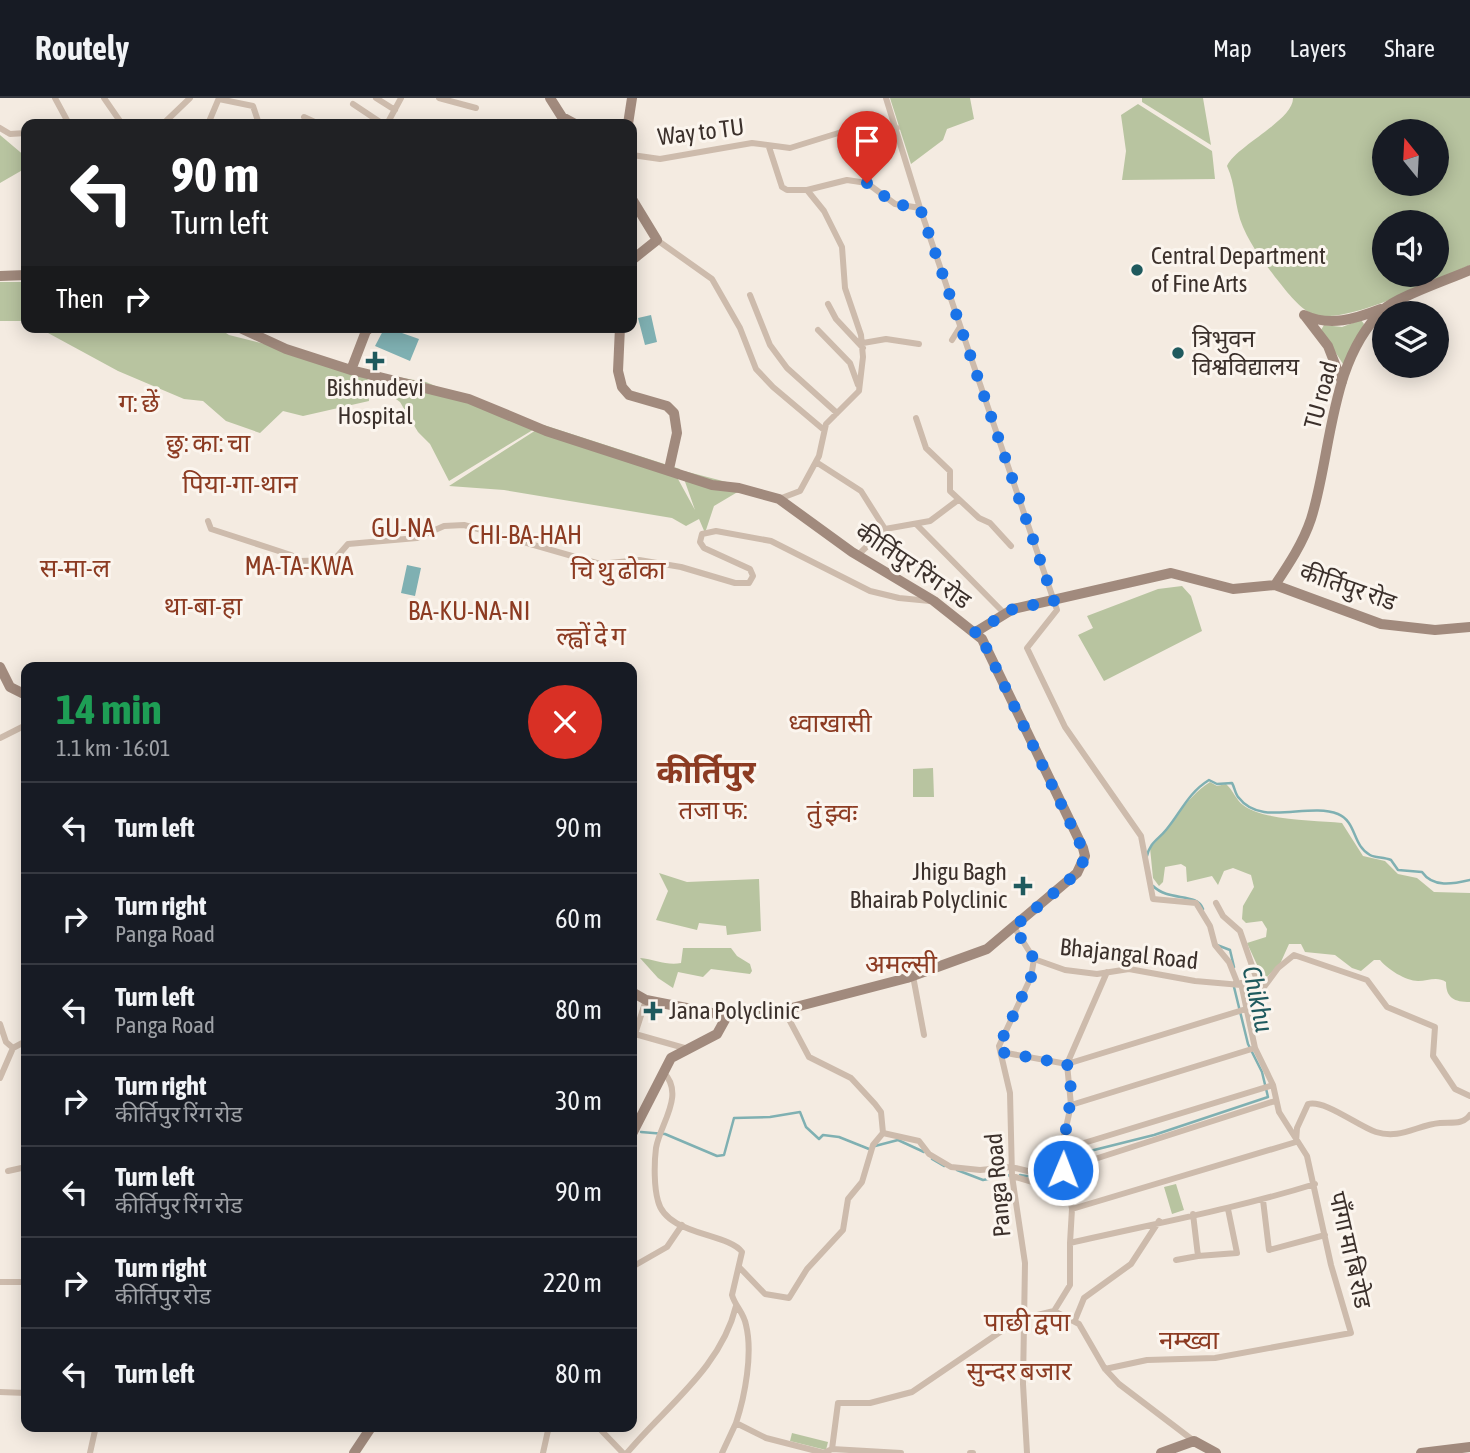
<!DOCTYPE html>
<html lang="en">
<head>
<meta charset="utf-8">
<style>
	:root { --surface:#171b24; --page:#20242c; --text:#f1f3f6; --muted:#9ea1a6; --line:#363941 }
	body { margin:0; font-family:"Asap Condensed","Noto Sans Devanagari",sans-serif; background:var(--page); color:var(--text); height:100vh; display:flex; flex-direction:column; font-size:26px; white-space:nowrap }
	* { box-sizing:border-box; margin:0 }
	p { font-size:23px; color:var(--muted) }
	.icon { flex:none; width:38px; height:38px; fill:none; stroke:currentColor; stroke-width:2; stroke-linecap:round; stroke-linejoin:round }
	.map { position:relative; flex:1; overflow:hidden }
	.drawer { position:absolute; left:21px; top:564px; width:616px; height:770px; display:flex; flex-direction:column; background:var(--surface); border-radius:14px; box-shadow:0 4px 18px #0003 }
	.drawer>* { flex:none }
	.guide { position:absolute; left:21px; top:21px; width:616px; height:214px; border-radius:14px; box-shadow:0 4px 18px #0003; background:#202124; color:#fff; overflow:hidden }
	.needle { width:46px; rotate:342deg }
	.fabs { position:absolute; left:1372px; top:21px; display:grid; gap:14px }
	.fabs a { display:grid; place-items:center; width:77px; height:77px; border-radius:50%; background:var(--surface); box-shadow:0 4px 18px #0003; font-size:35px }
	.pin { position:absolute; display:grid; place-items:center; width:60px; height:60px; color:#fff; margin:-72px -30px; border-radius:50% 50% 50% 0; rotate:-45deg; box-shadow:0 0 7px #0007 }
	.pin .icon { rotate:45deg }
	.me { position:absolute; width:77px; margin:-38px; rotate:1deg; stroke-linejoin:round; filter:drop-shadow(0 0 5px #0008) }
	.turn { display:flex; align-items:center; gap:24px; height:147px; padding:0 35px; font-size:32px }
	.turn .icon { width:91px; height:91px; stroke-width:2.5 }
	.turn b { display:block; font-size:49px; line-height:60px }
	.then { display:flex; align-items:center; height:66px; padding:0 35px; background:#0003; gap:14px; font-size:26px }
	.round { display:grid; place-items:center; flex:none; width:74px; height:74px; border-radius:37px; background:var(--page) }
	.headline { display:flex; align-items:center; justify-content:space-between; height:119px; padding:0 35px }
	h1 { font-size:42px; font-weight:700; line-height:52px; color:#1e9e55 }
	ul { padding:0; list-style:none }
	li { display:flex; align-items:center; gap:21px; height:91px; padding:0 35px; border-top:2px solid var(--line) }
	li div { flex:1 }
	li b { display:block; font-size:26px }
	li em { font-style:normal }
	header { display:flex; align-items:center; gap:42px; box-sizing:border-box; height:98px; padding:0 35px; background:var(--surface); border-bottom:2px solid var(--line) }
	header strong { font-size:33px }
	nav { display:flex; gap:38px; margin-inline-start:auto; font-size:24px }
	.map>svg:first-child { display:block }
	.green { fill:#b8c4a0; fill-rule:evenodd }
	.water { fill:#7fb0b2 }
	.lines { fill:none; stroke-linecap:round; stroke-linejoin:round }
	.stream { stroke:#7fb0b2; stroke-width:2.5 }
	.street { stroke:#cdbbac; stroke-width:6 }
	.secondary { stroke:#a18a7d; stroke-width:10 }
	.route { stroke:#1a73e8; stroke-width:12; stroke-dasharray:0 21.6 }
	.poi-dot { fill:#1f5a5e; stroke:#fbf5ee; stroke-width:2.5 }
	.labels { text-anchor:middle; stroke-width:6; stroke-linejoin:round; paint-order:stroke }
	.street-label { font-size:24px; fill:#3b302b; stroke:#fbf5ee }
	.poi-label { font-size:24px; fill:#3b302b; stroke:#fbf5ee; text-anchor:start }
	.neighbourhood-label { font-size:26px; fill:#8c3b22; stroke:#fbf5ee }
	.water-label { font-size:26px; font-style:italic; fill:#1f5a5e; stroke:#fbf5ee }
	.district-label { font-size:32px; font-weight:bold; fill:#8c3b22; stroke:#fbf5ee }
</style>
</head>
<body>
<header>
<strong>Routely</strong>
<nav><a>Map</a><a>Layers</a><a>Share</a></nav>
</header>
<div class="map">
<svg width="1470" height="1355" viewBox="0 0 1470 1355">
	<rect width="100%" height="100%" fill="#f4ebe1"/>
	<path class="green" d="M890,0H970L974,21L947,31L943,42L911,66Z
		M1142,0H1203L1211,47L1142,4Z
		M1293,0H1470V167C1438,181 1343,229 1313,216C1298,210 1285,191 1275,179C1263,163 1251,148 1243,129C1234,108 1236,87 1227,68C1236,48 1294,22 1293,0ZM1384,33H1437V86H1384ZM1384,124H1437V177H1384Z
		M1138,6L1212,53L1215,81L1122,82L1126,53L1121,17Z
		M0,37L26,59V70L0,85Z
		M0,184H26V223H0Z
		M1361,222L1364,226L1346,264L1343,266L1321,232L1324,227L1342,229Z
		M37,229H217L229,237L367,272L369,303L303,318L283,313L260,335L226,323L203,303L184,301L118,273Z
		M375,275L426,284L536,330L449,383L430,346L418,334L400,304L373,284Z
		M544,327L680,371L678,381L695,412L683,378L684,373L746,389L714,408L705,435L699,421L686,428L672,420L504,392L449,388Z
		M1182,488L1191,498L1202,533L1104,583L1078,537L1093,530L1087,518L1158,491Z
		M933,670L934,699H913V671Z
		M1210,684L1217,688L1226,686C1233,692 1236,702 1243,707C1264,723 1315,722 1342,725L1363,758L1385,763L1398,776L1417,780L1434,794L1470,795V904C1454,904 1446,900 1446,884C1437,878 1428,883 1418,883C1406,883 1387,871 1380,862H1374L1361,873L1352,870L1335,857L1305,854L1301,846H1289L1280,866L1264,882L1247,845L1266,839L1267,831L1262,823L1246,825L1242,821L1243,808L1254,789L1251,777L1233,770L1224,773L1218,787L1212,778L1187,784L1186,769L1181,766L1165,769L1163,784L1159,788L1153,780L1150,750C1171,729 1184,701 1210,684Z
		M659,775L687,784L759,781L761,833L727,837L726,828L699,825L697,832L656,822L668,793Z
		M683,850H731L737,858L750,866L752,873L750,876L711,871L703,879L678,874L673,890L658,880L640,860C654,861 667,868 681,865Z
		M1176,1086L1184,1112L1172,1116L1164,1089Z
		M792,1335L828,1344L826,1352L790,1343Z"/>
	<path class="water" d="M651,217L657,244L645,247L638,220Z
		M385,229L419,241L410,263L375,248Z
		M407,467L421,470L415,498L401,495Z"/>
	<g class="lines">
		<path class="stream" d="M1147,758C1150,744 1158,742 1166,732C1181,714 1188,695 1209,682L1217,686L1232,685C1235,690 1235,696 1239,700C1261,729 1308,704 1338,716C1357,724 1352,747 1370,757C1375,760 1384,759 1391,762L1398,772L1422,774C1433,790 1453,786 1470,782
			M1153,788C1169,804 1197,794 1203,811
			M1217,847L1230,852L1234,869
			M641,1034L665,1036L717,1058L724,1057L734,1020L770,1019L800,1014L806,1029L819,1041L823,1037L839,1039L869,1051
			M875,1048L898,1042L924,1054
			M932,1061L944,1068
			M957,1072L983,1082L1010,1077
			M1020,1077L1038,1080L1070,1058L1154,1037L1268,999L1262,974L1248,946L1234,889"/>
		<path class="street" d="M55,0L69,26
			M104,0L122,26
			M376,0L395,12
			M439,0L476,10
			M886,0L920,110L1057,512L1027,550L1065,629L1141,738L1153,801L1196,805L1210,828L1215,847L1229,864L1237,884
			M219,1L253,8L259,26
			M353,6L383,26
			M304,19L319,26
			M163,26L190,0
			M208,26L219,0
			M387,26L401,0
			M0,30L10,36L26,35
			M769,49L782,89L787,92H807L824,113L842,149L845,190L861,237L863,259L859,293L826,326L819,358L800,393L779,401
			M632,57L660,61L752,45L790,50L848,32L897,30
			M807,92L847,82L867,85L895,106L920,110
			M657,142L712,181L740,230L756,271L773,289L824,332
			M750,197L770,247L787,270L837,315
			M828,206L836,221L863,250
			M818,232L850,265L858,287
			M952,242L960,229
			M863,245L886,241L919,246
			M916,320L926,350L950,373V393L979,420L990,425L1011,448
			M816,364L861,393L885,431
			M208,423L211,431L291,457L299,463L334,462L348,446L417,440L444,428L464,427L600,466L639,462L681,469L735,485H749L753,478L750,471L704,450L700,444L702,436L716,433L771,443L870,493L899,500L930,503
			M917,427L1004,515
			M858,457L885,431L930,423L958,402
			M0,640L26,627
			M1216,805L1223,818L1240,833L1259,888
			M1014,829L1034,861L1031,879L999,948L1010,995L1012,1078L1025,1165L1023,1286L1027,1355
			M1034,861L1065,872L1097,876L1129,871L1195,883L1264,889L1278,870L1294,857L1367,882L1387,909L1435,929L1433,958L1455,991L1470,998
			M913,878L924,937
			M646,902L635,936L688,951
			M1246,911L1067,966L1071,1007L1061,1052L1072,1111L1070,1145C1152,1126 1235,1111 1315,1086
			M0,926L6,944L13,950
			M1001,954L1067,966L1107,874
			M663,974C686,996 660,1026 656,1050C654,1066 654,1089 658,1103C666,1137 728,1135 742,1154L732,1197C735,1208 744,1215 746,1227C753,1255 745,1298 736,1325
			M0,980L13,950L26,943
			M1071,1007L1255,950
			M883,1035L919,1043L929,1056L951,1069L980,1072L1011,1069L1036,1075L1047,1069L1061,1052L1273,987
			M8,1073L26,1069
			M1012,1078L1036,1085L1067,1070L1275,1003
			M1263,1102L1269,1152L1325,1137
			M1072,1111L1296,1044L1297,1030L1308,1006C1324,1001 1358,1028 1376,1034C1400,1042 1417,1027 1440,1025C1451,1024 1463,1027 1470,1017
			M1198,1158L1237,1155L1228,1111
			M1176,1162L1198,1158L1193,1116
			M632,1169L667,1149L682,1127
			M740,1170L765,1196L789,1200L807,1171L843,1132L848,1101L862,1084L873,1047L883,1035L881,1014L875,1006L851,980L809,959L784,912
			M0,1184H26
			M1054,1213L1070,1187V1145
			M1075,1222L1084,1200L1131,1166L1159,1123
			M1105,1271L1147,1262L1215,1260L1351,1235L1331,1167L1307,1058L1279,1014L1273,987L1255,950L1241,885
			M0,1294L26,1295
			M597,1328L623,1355
			M832,1351L901,1355
			M90,1355L96,1328
			M543,1355L549,1328
			M627,1355C666,1308 721,1270 736,1208
			M722,1355L736,1325L766,1340L824,1355L832,1351L838,1305H870L912,1294L1006,1230L1025,1220L1054,1213L1079,1226L1105,1271L1119,1286L1194,1343
			M970,1355H973"/>
		<path class="secondary" d="M550,0L562,19L575,26
			M628,26L632,0
			M632,101L657,142L632,162
			M0,178L26,177
			M1304,217C1330,229 1355,221 1381,211
			M1305,218L1328,248L1342,284
			M238,229L286,251L351,272L469,301L546,333L712,387L739,390L779,401L852,454L934,503L982,541L1083,750L1085,758L1077,775L987,851L907,880L784,912L727,918L646,902L632,894
			M620,229L618,273L622,289L629,297L667,308L674,315L677,335L669,371
			M351,272L366,233L371,229
			M1275,487C1289,466 1303,445 1311,421C1332,355 1329,263 1383,212C1396,199 1450,181 1470,172
			M974,535L1013,511L1171,475L1233,491L1275,487L1381,526L1435,532L1470,529
			M0,569L10,589L26,597
			M632,1036L671,960L717,936L727,918
			M354,1355L372,1328
			M1161,1355L1194,1343L1216,1355
			M1421,1355L1470,1349"/>
	</g>
	<g class="lines">
		<path class="route" d="M867,85L895,106L920,110L1054,503L1013,511L974,535L982,541L1086,758L1077,775L1014,829L1034,861L1031,879L999,948L1000,954L1067,966C1078,1002 1060,1036 1063,1072"/>
	</g>
	<g class="poi-dot">
		<circle cx="1137" cy="172" r="7"/>
		<circle cx="1178" cy="255" r="7"/>
		<path d="M371.5 252.5h7v7h7v7h-7v7h-7v-7h-7v-7h7z"/>
		<path d="M1019.5 777.5h7v7h7v7h-7v7h-7v-7h-7v-7h7z"/>
		<path d="M649.5 902.5h7v7h7v7h-7v7h-7v-7h-7v-7h7z"/>
	</g>
	<g class="labels">
		<g class="street-label">
			<text transform="translate(701 34) rotate(-7)" y="8">Way to TU</text>
			<text transform="translate(1321 297) rotate(-75)" y="8">TU road</text>
			<text transform="translate(913 468) rotate(34)" y="8">कीर्तिपुर रिंग रोड</text>
			<text transform="translate(1348 489) rotate(19)" y="8">कीर्तिपुर रोड</text>
			<text transform="translate(1129 856) rotate(6)" y="8">Bhajangal Road</text>
			<text transform="translate(998 1087) rotate(-95)" y="8">Panga Road</text>
			<text transform="translate(1350 1152) rotate(77)" y="8">पाँगा मा बि रोड</text>
		</g>
		<g class="poi-label">
			<text x="1151" y="166">Central Department<tspan x="1151" dy="28">of Fine Arts</tspan></text>
			<text x="1192" y="249">त्रिभुवन<tspan x="1192" dy="28">विश्वविद्यालय</tspan></text>
			<text x="375" y="298" text-anchor="middle">Bishnudevi<tspan x="375" dy="28">Hospital</tspan></text>
			<text x="1007" y="782" text-anchor="end">Jhigu Bagh<tspan x="1007" dy="28">Bhairab Polyclinic</tspan></text>
			<text x="669" y="921">Jana Polyclinic</text>
		</g>
		<g class="neighbourhood-label">
			<text x="139" y="314">ग: छें</text>
			<text x="208" y="354">छु: का: चा</text>
			<text x="240" y="395">पिया-गा-थान</text>
			<text x="403" y="439">GU-NA</text>
			<text x="525" y="446">CHI-BA-HAH</text>
			<text x="299" y="477">MA-TA-KWA</text>
			<text x="75" y="479">स-मा-ल</text>
			<text x="618" y="481">चि थु ढोका</text>
			<text x="203" y="517">था-बा-हा</text>
			<text x="469" y="522">BA-KU-NA-NI</text>
			<text x="591" y="547">ल्ह्वों दे ग</text>
			<text x="830" y="634">ध्वाखासी</text>
			<text x="713" y="721">तजा फ:</text>
			<text x="832" y="724">तुं झ्वः</text>
			<text x="901" y="875">अमल्सी</text>
			<text x="1027" y="1233">पाछी द्वपा</text>
			<text x="1189" y="1251">नम्ख्वा</text>
			<text x="1019" y="1282">सुन्दर बजार</text>
		</g>
		<g class="water-label">
			<text transform="translate(1258 901) rotate(78)" y="9">Chikhu</text>
		</g>
		<g class="district-label">
			<text x="706" y="685">कीर्तिपुर</text>
		</g>
	</g>
</svg>
<div class="fabs">
<a><svg class="needle" viewBox="-14 -14 28 28"><path d="M0-13l5 13h-10z" fill="#e53935"/><path d="M0 13l5-13h-10z" fill="#9ea1a6"/></svg></a>
<a><svg class="icon" aria-label="sound" viewBox="0 0 24 24"><path d="M4 9h4l5-4v14l-5-4H4zM17 9q2 3 0 6"/></svg></a>
<a><svg class="icon" aria-label="layers" viewBox="0 0 24 24"><path d="M12 4l9 5-9 5-9-5zM3 14l9 5 9-5"/></svg></a>
</div>
<div class="pin" style="left:867px;top:85px;background:#d93025"><svg class="icon" aria-label="arrive" viewBox="0 0 24 24"><path d="M6 21V4h12l-3 4 3 4H6"/></svg></div>
<svg class="me" style="left:1063px;top:1072px" viewBox="-20 -20 40 40"><circle r="17" fill="#1a73e8" stroke="#fff" stroke-width="3"/><path d="M0-11L8 9 0 5-8 9z" fill="#fff"/></svg>
<div class="guide">
<div class="turn"><svg class="icon" aria-label="left" viewBox="0 0 24 24"><path d="M17 20v-9H6M10 6l-5 5 5 5"/></svg><div><b>90 m</b>Turn left</div></div>
<div class="then">Then<svg class="icon" aria-label="right" viewBox="0 0 24 24"><path d="M7 20v-9h11M14 6l5 5-5 5"/></svg></div>
</div>
<section class="drawer">
<div class="headline"><div><h1>14 min</h1><p>1.1 km · 16:01</p></div><a class="round" style="background:#d93025;color:#fff"><svg class="icon" aria-label="close" viewBox="0 0 24 24"><path d="M6 6l12 12M18 6L6 18"/></svg></a></div>
<ul>
<li><svg class="icon" aria-label="left" viewBox="0 0 24 24"><path d="M17 20v-9H6M10 6l-5 5 5 5"/></svg><div><b>Turn left</b></div><em>90 m</em></li>
<li><svg class="icon" aria-label="right" viewBox="0 0 24 24"><path d="M7 20v-9h11M14 6l5 5-5 5"/></svg><div><b>Turn right</b><p>Panga Road</p></div><em>60 m</em></li>
<li><svg class="icon" aria-label="left" viewBox="0 0 24 24"><path d="M17 20v-9H6M10 6l-5 5 5 5"/></svg><div><b>Turn left</b><p>Panga Road</p></div><em>80 m</em></li>
<li><svg class="icon" aria-label="right" viewBox="0 0 24 24"><path d="M7 20v-9h11M14 6l5 5-5 5"/></svg><div><b>Turn right</b><p>कीर्तिपुर रिंग रोड</p></div><em>30 m</em></li>
<li><svg class="icon" aria-label="left" viewBox="0 0 24 24"><path d="M17 20v-9H6M10 6l-5 5 5 5"/></svg><div><b>Turn left</b><p>कीर्तिपुर रिंग रोड</p></div><em>90 m</em></li>
<li><svg class="icon" aria-label="right" viewBox="0 0 24 24"><path d="M7 20v-9h11M14 6l5 5-5 5"/></svg><div><b>Turn right</b><p>कीर्तिपुर रोड</p></div><em>220 m</em></li>
<li><svg class="icon" aria-label="left" viewBox="0 0 24 24"><path d="M17 20v-9H6M10 6l-5 5 5 5"/></svg><div><b>Turn left</b></div><em>80 m</em></li>
</ul>
</section>
</div>
</body>
</html>
